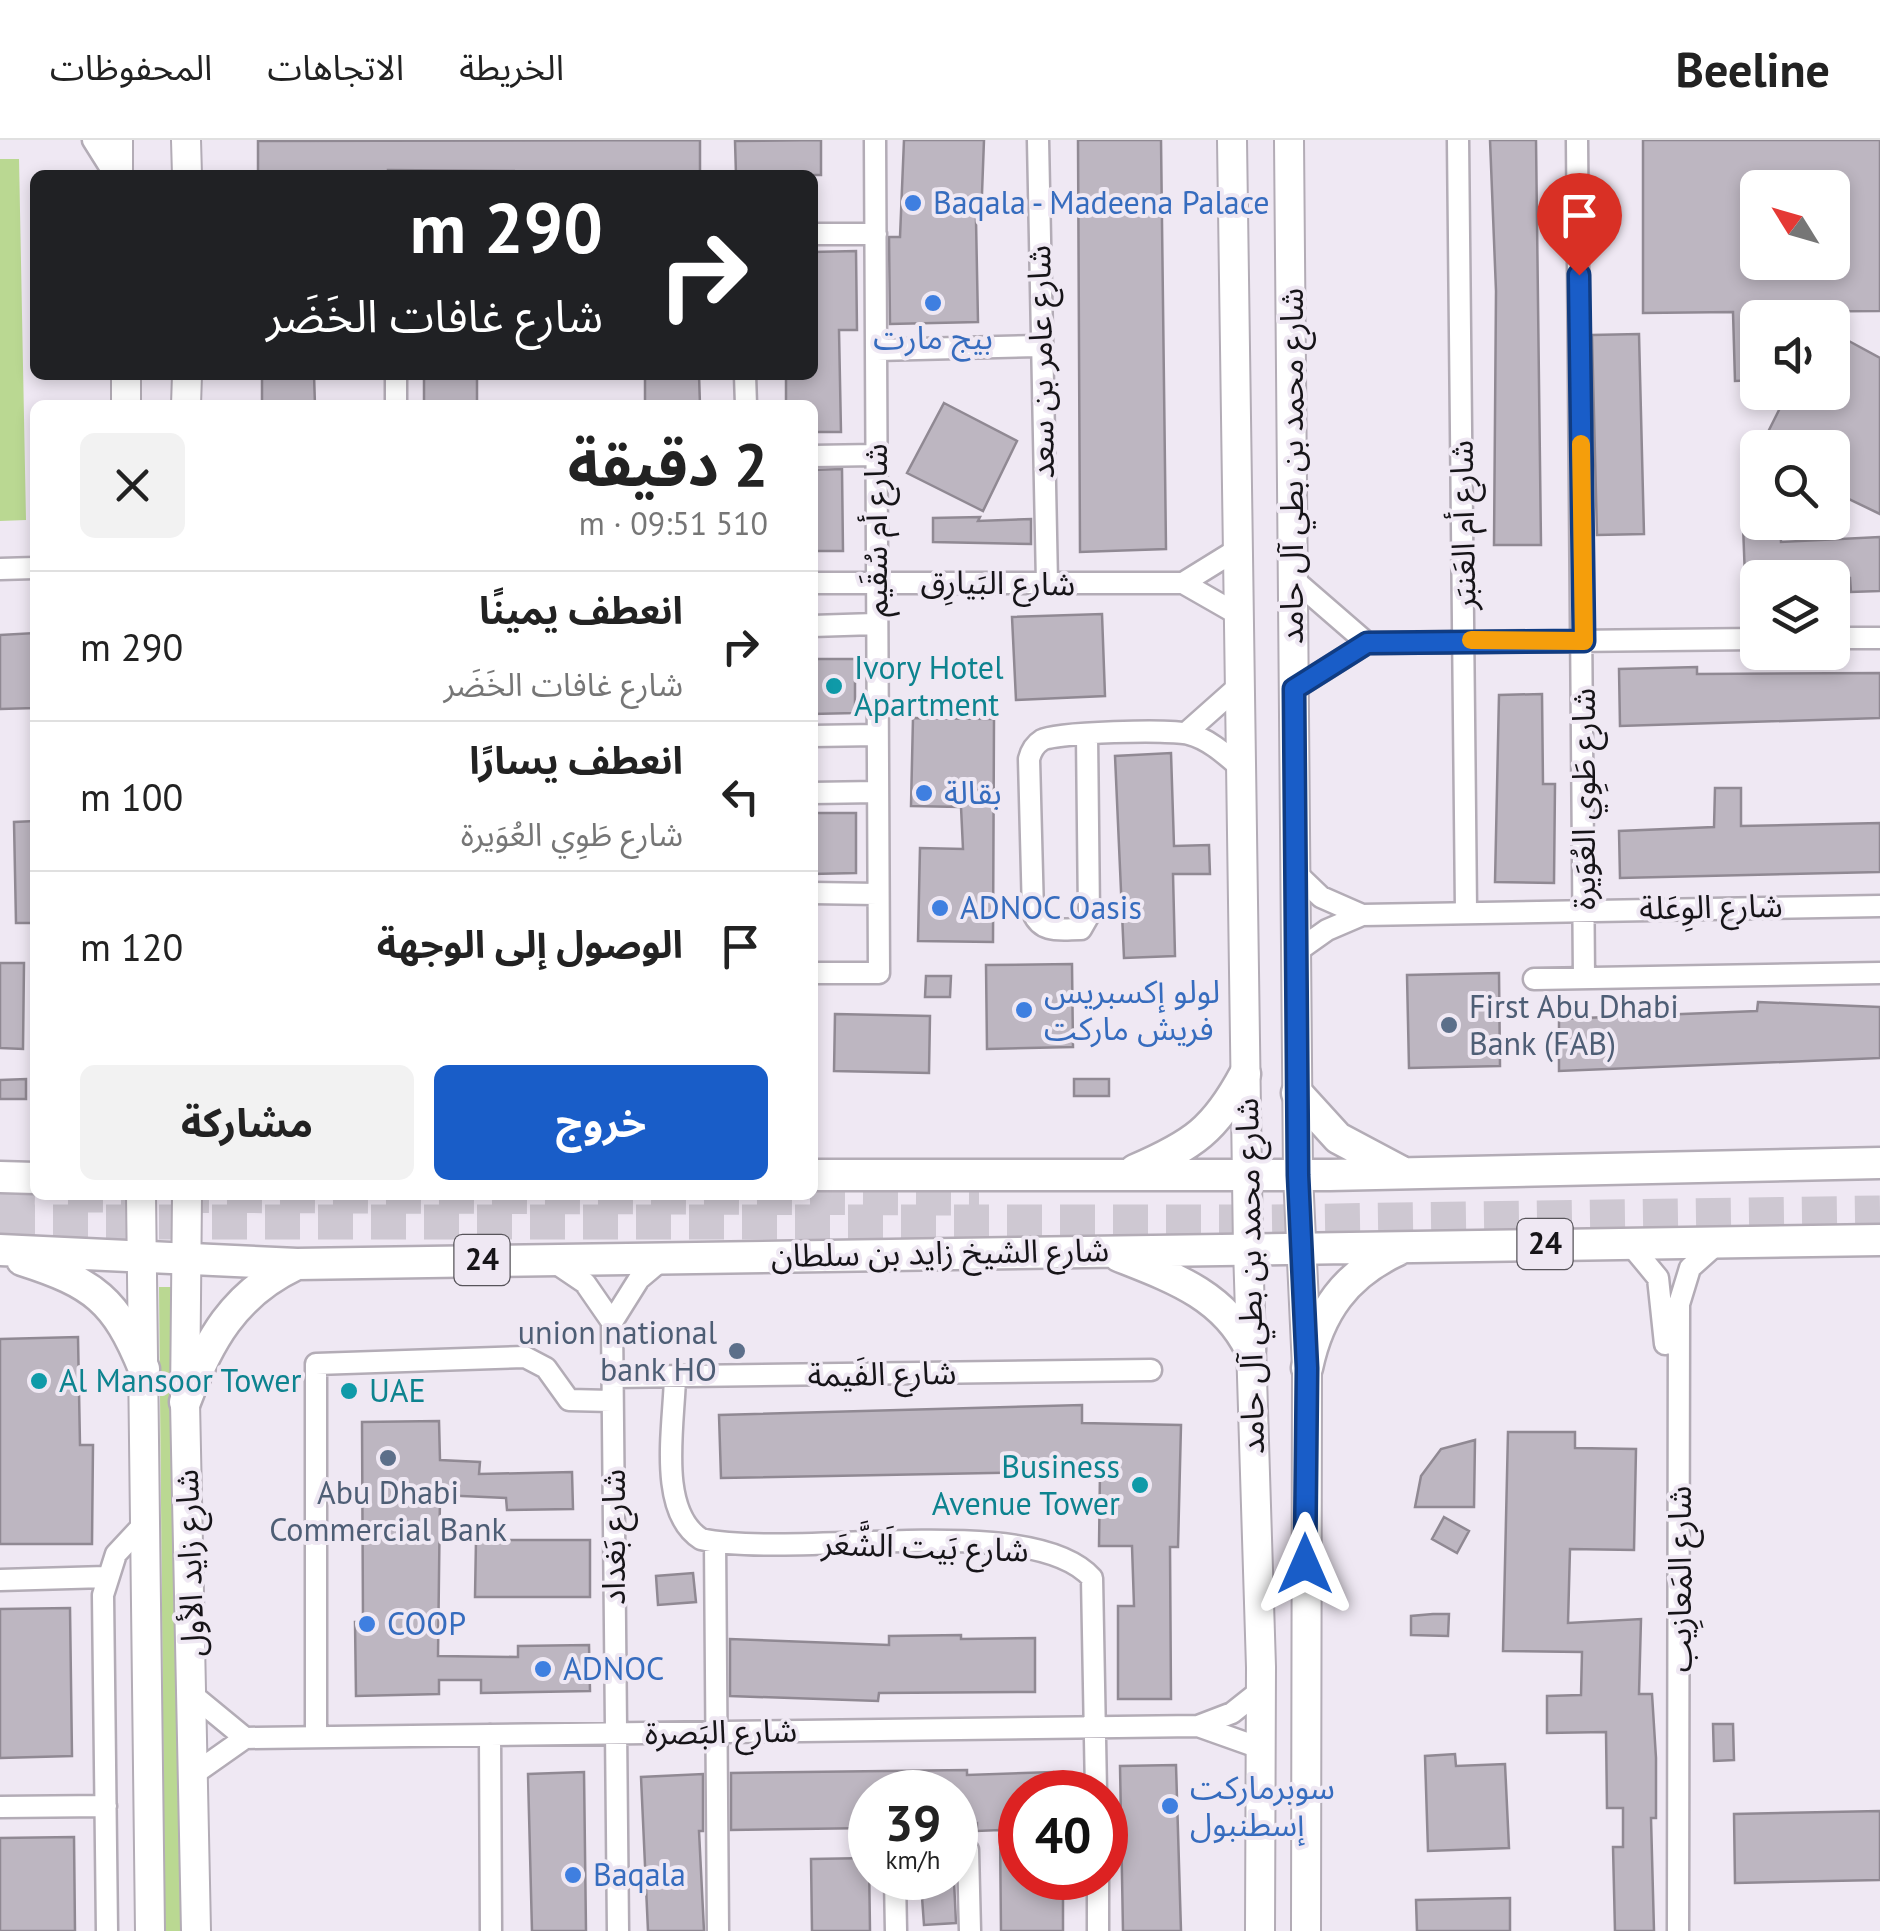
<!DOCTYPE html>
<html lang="ar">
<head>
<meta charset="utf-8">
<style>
	:root { --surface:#fff; --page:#f2f2f2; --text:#222; --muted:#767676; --line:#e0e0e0; --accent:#195dc8 }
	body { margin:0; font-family:"PT Sans","Noto Sans Arabic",sans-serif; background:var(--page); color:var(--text); direction:rtl; height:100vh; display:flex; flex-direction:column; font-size:38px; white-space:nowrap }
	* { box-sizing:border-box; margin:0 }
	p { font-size:32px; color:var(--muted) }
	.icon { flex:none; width:55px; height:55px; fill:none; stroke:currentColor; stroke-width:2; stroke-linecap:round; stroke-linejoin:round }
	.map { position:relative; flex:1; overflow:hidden; direction:ltr }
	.drawer { position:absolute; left:30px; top:260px; width:788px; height:800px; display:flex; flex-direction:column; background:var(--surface); border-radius:15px; box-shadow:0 5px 15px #0003; direction:rtl }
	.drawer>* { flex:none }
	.banner { position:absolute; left:30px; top:30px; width:788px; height:210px; border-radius:15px; box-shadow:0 5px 15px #0003; direction:rtl; background:#202124; color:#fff; overflow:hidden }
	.needle { width:65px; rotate:307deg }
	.controls { position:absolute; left:1740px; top:30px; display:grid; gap:20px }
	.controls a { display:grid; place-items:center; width:110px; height:110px; border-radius:15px; background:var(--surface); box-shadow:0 5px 15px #0003; font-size:50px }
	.speed { position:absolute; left:848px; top:1630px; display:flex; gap:20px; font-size:50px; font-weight:700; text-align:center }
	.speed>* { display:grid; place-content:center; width:130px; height:130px; border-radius:50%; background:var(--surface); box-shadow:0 5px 15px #0003; line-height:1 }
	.speed small { font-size:25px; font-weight:400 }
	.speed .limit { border:15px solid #d22; background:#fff; color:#111 }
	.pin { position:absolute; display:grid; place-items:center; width:85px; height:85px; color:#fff; margin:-102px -42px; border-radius:50% 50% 50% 0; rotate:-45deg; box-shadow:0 0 10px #0007 }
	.pin .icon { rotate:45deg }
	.me { position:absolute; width:110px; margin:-55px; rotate:0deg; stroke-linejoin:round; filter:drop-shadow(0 0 8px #0008) }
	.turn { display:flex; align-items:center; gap:35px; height:210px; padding:0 50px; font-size:45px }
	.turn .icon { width:130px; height:130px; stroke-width:2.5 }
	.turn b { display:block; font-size:70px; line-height:85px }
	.round { display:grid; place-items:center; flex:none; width:105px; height:105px; border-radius:15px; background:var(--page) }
	.headline { display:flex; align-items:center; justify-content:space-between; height:170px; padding:0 50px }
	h1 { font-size:60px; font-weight:700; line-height:75px }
	.primary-button { display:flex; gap:20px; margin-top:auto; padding:20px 50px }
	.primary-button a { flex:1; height:115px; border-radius:15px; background:var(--accent); color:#fff; font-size:40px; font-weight:700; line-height:115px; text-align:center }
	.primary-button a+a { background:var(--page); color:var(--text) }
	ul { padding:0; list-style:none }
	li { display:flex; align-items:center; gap:30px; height:150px; padding:0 50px; border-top:2px solid var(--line) }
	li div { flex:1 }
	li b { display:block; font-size:38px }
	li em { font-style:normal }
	header { display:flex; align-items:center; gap:60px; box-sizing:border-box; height:140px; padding:0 50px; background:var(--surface); border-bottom:2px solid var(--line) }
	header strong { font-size:48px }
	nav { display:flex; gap:55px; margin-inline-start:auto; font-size:35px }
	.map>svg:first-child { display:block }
	.green { fill:#bad892 }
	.building { fill:#bdb6c1; stroke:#908993; stroke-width:2.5; fill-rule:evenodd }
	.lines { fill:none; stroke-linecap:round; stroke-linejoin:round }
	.highway-tunnel { stroke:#cec8d2; stroke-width:35; stroke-dasharray:35 18; stroke-linecap:butt }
	.street-casing { stroke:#b3acb6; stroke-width:25 }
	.secondary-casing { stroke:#b3acb6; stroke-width:32 }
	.primary-casing { stroke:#b3acb6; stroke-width:35 }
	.street { stroke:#fff; stroke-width:20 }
	.secondary { stroke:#fff; stroke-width:28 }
	.primary { stroke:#fff; stroke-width:30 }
	.route-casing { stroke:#103c82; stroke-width:25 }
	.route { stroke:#195dc8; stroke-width:18 }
	.slow { stroke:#f59e0b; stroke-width:18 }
	.shop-dot { fill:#3f7fe0; stroke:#efe8f3; stroke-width:4 }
	.culture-dot { fill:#0f9aa8; stroke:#efe8f3; stroke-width:4 }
	.service-dot { fill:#5c6f8a; stroke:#efe8f3; stroke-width:4 }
	.labels { text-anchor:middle; stroke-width:8; stroke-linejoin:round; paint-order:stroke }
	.shield { fill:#efe8f3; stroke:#57545a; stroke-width:2.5 }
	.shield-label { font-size:30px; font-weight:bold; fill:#161418 }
	.shop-label { font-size:32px; fill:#366cbe; stroke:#efe8f3; text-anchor:start }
	.street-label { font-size:32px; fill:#161418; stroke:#efe8f3 }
	.culture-label { font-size:32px; fill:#0d838f; stroke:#efe8f3; text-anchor:start }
	.service-label { font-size:32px; fill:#4e5e75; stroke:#efe8f3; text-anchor:start }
</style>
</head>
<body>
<header>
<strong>Beeline</strong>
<nav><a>الخريطة</a><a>الاتجاهات</a><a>المحفوظات</a></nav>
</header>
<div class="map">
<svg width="1880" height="1791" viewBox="0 0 1880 1791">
	<rect width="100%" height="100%" fill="#efe8f3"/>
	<path class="green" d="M0,19H19L26,380L0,381Z
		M159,1147H171L184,1791H165Z"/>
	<path class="building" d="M700,0V33L515,35L514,31L388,30V35H258V1Z
		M821,0V35H736L735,1Z
		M904,0H984L981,80H976L978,182L890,184L889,97H900Z
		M1078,0H1161L1166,409L1080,412Z
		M1490,0H1536L1541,405H1494L1496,151Z
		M1643,0H1880V171L1758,172V240L1735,241L1733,172L1643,173ZM1758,48H1832V122H1758Z
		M856,111L857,190H839L841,292H812V265H786V235H812V112Z
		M1639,194L1644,394L1597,395L1592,195Z
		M1847,200L1880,218V374L1832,351V308H1760L1788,252H1832V208L1842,213Z
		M262,235H314L315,265H262Z
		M424,235H477V265H424Z
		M645,235H699L700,265H645Z
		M944,263L1017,301L983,371L907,333Z
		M842,329L843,411H812V330Z
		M1742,358H1758V382H1780L1781,402L1880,397V451L1851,452L1850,438H1745Z
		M980,377L978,381L1031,379V404L933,402V378Z
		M1102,474L1105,556L1016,560L1012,477Z
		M35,493V568L0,569V495Z
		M812,519H855V573L812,574Z
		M1697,527V534L1880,533V578L1620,586L1619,529Z
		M1542,554L1543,644H1555L1554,743L1495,742L1499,555Z
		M913,578L994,579L993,802L918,801L920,708L963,709L961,667L911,666Z
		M1171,613L1174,706L1209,705L1210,734H1173L1175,816L1124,818L1115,616Z
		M1715,648H1741V686L1880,683V732L1620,738L1619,691L1714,687Z
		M812,673H856V733L812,734Z
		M35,681V783H16L14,682Z
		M0,823H24L23,909L0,908Z
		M1072,824L1073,907L987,909L986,825Z
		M1499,833L1500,926L1409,928L1407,835Z
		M926,836H951L950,857H925Z
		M1758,862L1880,867V918L1559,931V879L1757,871Z
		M835,874L930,876L929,933L834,931Z
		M26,939V959H0V940Z
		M1074,939H1109V956H1074Z
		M78,1197L80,1305H93L92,1404H0V1199Z
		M1082,1265V1283L1181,1285L1178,1407H1170L1171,1559H1118V1466H1134L1132,1406H1099L1100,1331L721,1338L719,1275Z
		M439,1281L440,1320L480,1322L479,1334L572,1332L573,1369L507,1370L506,1358L440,1355L438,1516L518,1517V1506L589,1505L590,1551L481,1553V1540H439V1554L356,1556L355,1482H363L362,1282Z
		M1508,1292H1575V1308L1636,1309L1634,1410L1570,1409L1568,1483L1641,1479L1639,1554H1652L1656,1618V1678H1651L1654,1791H1615L1613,1707H1623V1668H1607L1606,1592L1547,1593V1556L1581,1555L1582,1512L1503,1511Z
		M1475,1300L1474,1367H1415L1421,1336L1441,1309Z
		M1444,1377L1469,1391L1457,1413L1432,1399Z
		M476,1400H590V1457H475Z
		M693,1433L696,1462L658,1465L656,1436Z
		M70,1468L72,1616L0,1618V1469Z
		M1433,1474H1449L1448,1496L1411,1495V1476Z
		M961,1495V1499L1035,1498V1552L879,1553L878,1561L730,1556V1499L889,1505V1496Z
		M1713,1584H1733L1734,1620L1714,1621Z
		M1455,1614L1456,1626L1505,1624L1509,1708L1428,1711L1425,1616Z
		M1176,1625L1181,1791H1123L1120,1626Z
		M967,1630V1635L1053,1632V1652H1020V1738H1063V1791H1001L1000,1690L977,1691V1683L955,1684V1652H870V1688L731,1690V1633Z
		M584,1632L586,1791H532L528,1634Z
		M703,1634V1691H699L704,1791H648L641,1637Z
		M1880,1671V1740L1735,1743L1734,1674Z
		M74,1697L75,1791H0V1698Z
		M869,1718L870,1791H812L811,1719Z
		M954,1741L956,1783L924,1785L921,1743Z
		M1510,1758V1791H1417L1416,1760Z"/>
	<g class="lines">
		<path class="highway-tunnel" d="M0,1054L35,1055
			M68,1055L979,1058
			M0,1082H1266L1880,1073"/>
		<defs>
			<path id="street" d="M93,0L115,35
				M1038,0L1047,443
				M1458,0L1466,770
				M1577,0L1584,838
				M812,94H876
				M877,210L1039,206
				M396,235V265
				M745,235L746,265
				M812,316L876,315
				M0,429L35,428
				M1292,438L1367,503
				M812,443H1183L1238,409
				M1183,443L1239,475
				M812,486L875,484
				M1832,498H1880
				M1294,549L1367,503L1758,499
				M1186,593L1240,545
				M1087,595L1089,775L1081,789C1061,789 1042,794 1033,773L1029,619C1031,611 1034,605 1042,600C1056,592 1171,589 1189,594C1209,599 1226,615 1241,628
				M812,596L877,595
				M812,653L877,652
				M1296,733L1321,757L1362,775
				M812,753L877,754
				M1296,812L1327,790L1362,775L1880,766
				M812,833H879L875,0
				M1534,839L1880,833
				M1629,1103L1658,1138L1665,1204
				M551,1120L585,1143L612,1182
				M612,1237L1151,1230
				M675,1237C674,1285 657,1371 701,1399C793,1420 1032,1370 1092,1438L1096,1652
				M715,1402L718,1791
				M0,1440L106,1437
				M194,1556L245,1598
				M1198,1586L1232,1573L1261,1550
				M490,1595L491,1791
				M316,1597V1224L525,1217L546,1228L569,1260L612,1261
				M194,1634L245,1598L1198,1586L1260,1608
				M0,1667L106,1666
				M955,1711L968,1710L970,1791
				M895,1738L896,1791
				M1098,1738V1791
				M107,1791L103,1455L116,1414L145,1383
				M618,1791L612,1182L639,1139L664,1118
				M1678,1791L1679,1164L1690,1128L1718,1103"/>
			<path id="secondary" d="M118,0V35
				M186,0L187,35
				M1232,0L1248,1108L1261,1527L1260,1791
				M1289,0L1298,1035L1307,1228L1306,1791
				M126,235V265
				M186,265L187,235
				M141,1055L150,1791
				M187,1055L185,1262L196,1791"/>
			<path id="primary" d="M1297,953L1338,998L1400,1031
				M1135,1030C1193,1005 1215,990 1245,934
				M812,1035H1330L1880,1023
				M0,1037L35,1038
				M0,1110L297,1124L1880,1100
				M1119,1116C1172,1137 1224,1155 1250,1209
				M22,1120C94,1143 116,1160 144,1229
				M1307,1228C1319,1171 1346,1134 1398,1110
				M185,1262C208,1201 234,1154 295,1125"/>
		</defs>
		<use href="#street" class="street-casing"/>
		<use href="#secondary" class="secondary-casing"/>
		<use href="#primary" class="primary-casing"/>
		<use href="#street" class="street"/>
		<use href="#secondary" class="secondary"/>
		<use href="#primary" class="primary"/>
	</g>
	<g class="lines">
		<defs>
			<path id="route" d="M1305,1424L1307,1228L1298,1035L1294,549L1367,503L1584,501L1579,135"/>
		</defs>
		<use href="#route" class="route-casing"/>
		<use href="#route" class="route"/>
		<path class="slow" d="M1471,500L1584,501L1581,304"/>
	</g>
	<g class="shop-dot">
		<circle cx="913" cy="63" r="10"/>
		<circle cx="933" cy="163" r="10"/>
		<circle cx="924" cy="653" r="10"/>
		<circle cx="940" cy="768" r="10"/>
		<circle cx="1024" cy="870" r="10"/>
		<circle cx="367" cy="1484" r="10"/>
		<circle cx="543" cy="1529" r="10"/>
		<circle cx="1170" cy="1666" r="10"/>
		<circle cx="573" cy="1735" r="10"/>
	</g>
	<g class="culture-dot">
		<circle cx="834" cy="546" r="10"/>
		<circle cx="39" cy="1241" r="10"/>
		<circle cx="349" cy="1251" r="10"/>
		<circle cx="1140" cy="1345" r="10"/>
	</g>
	<g class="service-dot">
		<circle cx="1449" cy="885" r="10"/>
		<circle cx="737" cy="1211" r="10"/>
		<circle cx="388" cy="1318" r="10"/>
	</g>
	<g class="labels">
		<g class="shield">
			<rect x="1517.5" y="1079" width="55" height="50" rx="8"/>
			<rect x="454.5" y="1095" width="55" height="50" rx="8"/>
		</g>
		<g class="shield-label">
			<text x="1545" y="1114">24</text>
			<text x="482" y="1130">24</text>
		</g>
		<g class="shop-label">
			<text x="933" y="74">Baqala - Madeena Palace</text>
			<text x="933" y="209" text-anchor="middle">بيج مارت</text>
			<text x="944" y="664">بقالة</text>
			<text x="960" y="779">ADNOC Oasis</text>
			<text x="1044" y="863">لولو إكسبريس<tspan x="1044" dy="37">فريش ماركت</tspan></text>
			<text x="387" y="1495">COOP</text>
			<text x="563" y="1540">ADNOC</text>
			<text x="1190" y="1659">سوبرماركت<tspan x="1190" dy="37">إسطنبول</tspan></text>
			<text x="593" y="1746">Baqala</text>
		</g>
		<g class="street-label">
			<text transform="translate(1041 222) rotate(-91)" y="11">شارع عامر بن سعد</text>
			<text transform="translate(1292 326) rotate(-90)" y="11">شارع محمد بن بطي آل حامد</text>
			<text transform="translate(1463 385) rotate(-91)" y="11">شارع أم العَنبَر</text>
			<text transform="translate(876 390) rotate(-90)" y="11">شارع أم سُقَيم</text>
			<text transform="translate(998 443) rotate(1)" y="11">شارع البَيارِق</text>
			<text transform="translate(1584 659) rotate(-90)" y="11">شارع طَوِي العُوَيرة</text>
			<text transform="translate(1711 767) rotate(-1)" y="11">شارع الوِعَلة</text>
			<text transform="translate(940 1113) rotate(-1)" y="11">شارع الشيخ زايد بن سلطان</text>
			<text transform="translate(1250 1136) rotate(-91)" y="11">شارع محمد بن بطي آل حامد</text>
			<text transform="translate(882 1234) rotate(-1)" y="11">شارع الفَيمة</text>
			<text transform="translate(614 1397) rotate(-90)" y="11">شارع بَغداد</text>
			<text transform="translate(925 1407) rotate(2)" y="11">شارع بَيت اَلشَّعَر</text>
			<text transform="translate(190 1423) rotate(-92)" y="11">شارع زايد الأول</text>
			<text transform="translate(1680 1439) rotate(-90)" y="11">شارع المَعازِيب</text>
			<text transform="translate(721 1592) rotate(-1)" y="11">شارع البَصرة</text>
		</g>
		<g class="culture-label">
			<text x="854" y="539">Ivory Hotel<tspan x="854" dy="37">Apartment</tspan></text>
			<text x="59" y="1252">Al Mansoor Tower</text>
			<text x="369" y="1262">UAE</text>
			<text x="1120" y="1338" text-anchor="end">Business<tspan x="1120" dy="37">Avenue Tower</tspan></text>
		</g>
		<g class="service-label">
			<text x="1469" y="878">First Abu Dhabi<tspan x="1469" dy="37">Bank (FAB)</tspan></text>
			<text x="717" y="1204" text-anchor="end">union national<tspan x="717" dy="37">bank HO</tspan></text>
			<text x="388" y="1364" text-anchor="middle">Abu Dhabi<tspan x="388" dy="37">Commercial Bank</tspan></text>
		</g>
	</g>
</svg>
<div class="controls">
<a><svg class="needle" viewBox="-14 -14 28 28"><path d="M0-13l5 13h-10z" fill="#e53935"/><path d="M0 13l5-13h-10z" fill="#767676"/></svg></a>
<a><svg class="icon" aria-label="sound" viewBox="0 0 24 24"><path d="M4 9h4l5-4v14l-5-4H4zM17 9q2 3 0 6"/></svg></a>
<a><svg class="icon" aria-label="search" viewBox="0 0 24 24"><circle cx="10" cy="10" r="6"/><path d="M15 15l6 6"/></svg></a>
<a><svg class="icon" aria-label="layers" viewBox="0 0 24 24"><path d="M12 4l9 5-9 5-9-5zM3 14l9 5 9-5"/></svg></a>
</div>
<div class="speed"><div>39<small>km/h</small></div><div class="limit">40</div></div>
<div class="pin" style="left:1579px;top:135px;background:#d93025"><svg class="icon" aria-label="arrive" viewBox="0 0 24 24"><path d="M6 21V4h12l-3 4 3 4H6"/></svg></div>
<svg class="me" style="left:1305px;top:1424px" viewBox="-20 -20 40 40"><path d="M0-17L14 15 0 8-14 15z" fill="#195dc8" stroke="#fff" stroke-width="4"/></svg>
<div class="banner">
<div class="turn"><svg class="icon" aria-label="right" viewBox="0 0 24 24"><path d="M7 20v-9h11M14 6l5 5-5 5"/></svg><div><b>290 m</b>شارع غافات الخَضَر</div></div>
</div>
<section class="drawer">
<div class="headline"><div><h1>2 دقيقة</h1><p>510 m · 09:51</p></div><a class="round"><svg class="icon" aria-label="close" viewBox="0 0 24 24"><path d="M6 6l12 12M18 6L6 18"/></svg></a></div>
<ul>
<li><svg class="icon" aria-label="right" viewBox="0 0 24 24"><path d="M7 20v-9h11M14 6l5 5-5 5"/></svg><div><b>انعطف يمينًا</b><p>شارع غافات الخَضَر</p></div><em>290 m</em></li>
<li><svg class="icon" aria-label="left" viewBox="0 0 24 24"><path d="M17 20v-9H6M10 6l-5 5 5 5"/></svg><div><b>انعطف يسارًا</b><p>شارع طَوِي العُوَيرة</p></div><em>100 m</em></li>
<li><svg class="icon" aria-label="arrive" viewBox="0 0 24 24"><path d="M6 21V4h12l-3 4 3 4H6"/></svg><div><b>الوصول إلى الوجهة</b></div><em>120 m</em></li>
</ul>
<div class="primary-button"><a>خروج</a><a>مشاركة</a></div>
</section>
</div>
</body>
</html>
